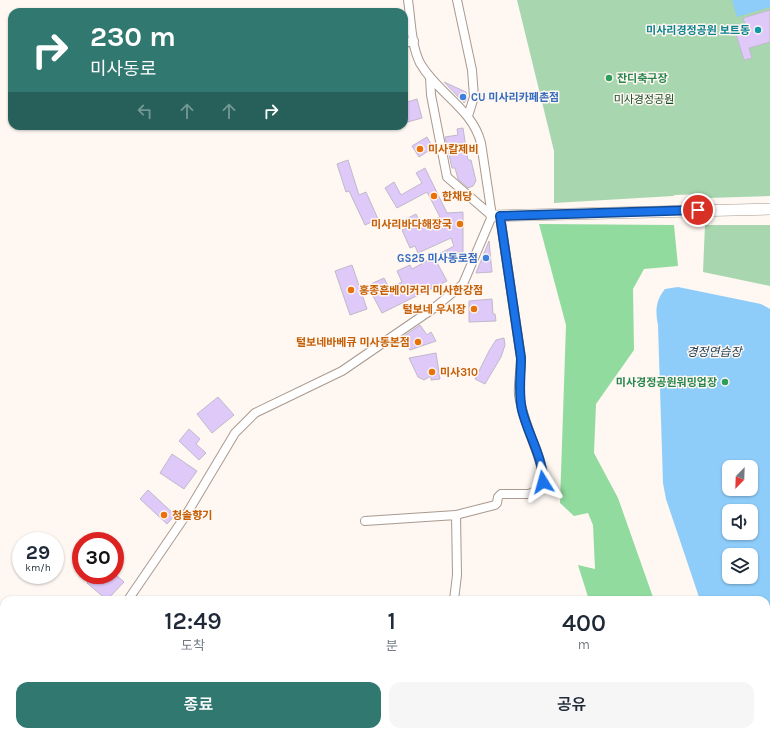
<!DOCTYPE html>
<html lang="ko">
<head>
<meta charset="utf-8">
<style>
	:root { --surface:#fff; --page:#f6f6f7; --text:#1f2937; --muted:#747a83; --accent:#317871 }
	body { margin:0; font-family:Karla,"Noto Sans KR",sans-serif; background:var(--page); color:var(--text); height:100vh; display:flex; flex-direction:column; font-size:15px; white-space:nowrap }
	* { box-sizing:border-box; margin:0 }
	p { font-size:13px; color:var(--muted) }
	.icon { flex:none; width:22px; height:22px; fill:none; stroke:currentColor; stroke-width:2; stroke-linecap:round; stroke-linejoin:round }
	.map { position:relative; flex:1; overflow:hidden }
	.sheet { position:absolute; left:0px; top:596px; width:770px; height:140px; display:flex; flex-direction:column; background:var(--surface); border-radius:12px 12px 0 0; box-shadow:0 1px 3px #0004 }
	.sheet>* { flex:none }
	.hud { position:absolute; left:8px; top:8px; width:400px; height:122px; border-radius:12px; box-shadow:0 1px 3px #0004; background:#317871; color:#fff; overflow:hidden }
	.needle { width:26px; rotate:203deg }
	.fabs { position:absolute; left:722px; top:460px; display:grid; gap:8px }
	.fabs a { display:grid; place-items:center; width:36px; height:36px; border-radius:8px; background:var(--surface); box-shadow:0 1px 3px #0004; font-size:20px }
	.speed { position:absolute; left:12px; top:532px; display:flex; gap:8px; font-size:20px; font-weight:700; text-align:center }
	.speed>* { display:grid; place-content:center; width:52px; height:52px; border-radius:50%; background:var(--surface); box-shadow:0 1px 3px #0004; line-height:1 }
	.speed small { font-size:10px; font-weight:400 }
	.speed .limit { border:6px solid #d22; background:#fff; color:#111 }
	.pin { position:absolute; display:grid; place-items:center; width:34px; height:34px; color:#fff; margin:-17px; border:2px solid #fff; border-radius:50%; box-shadow:0 1px 4px #0007 }
	.me { position:absolute; width:44px; margin:-22px; rotate:352deg; stroke-linejoin:round; filter:drop-shadow(0 0 3px #0008) }
	.turn { display:flex; align-items:center; gap:14px; height:84px; padding:0 16px; font-size:18px }
	.turn .icon { width:52px; height:52px; stroke-width:2.5 }
	.turn b { display:block; font-size:28px; line-height:34px }
	.lanes { display:flex; align-items:center; height:38px; padding:0 16px; background:#0003; justify-content:center; gap:20px; direction:ltr }
	.lanes .off { opacity:.35 }
	.eta { display:flex; justify-content:space-evenly; align-items:center; height:68px; text-align:center }
	.eta b { font-size:24px; font-weight:600; line-height:28px }
	.cta { display:flex; gap:8px; margin-top:auto; padding:8px 16px }
	.cta a { flex:1; height:46px; border-radius:12px; background:var(--accent); color:#fff; font-size:16px; font-weight:600; line-height:46px; text-align:center }
	.cta a+a { background:var(--page); color:var(--text) }
	.map>svg:first-child { display:block }
	.green { fill:#a8d6af }
	.forest { fill:#91db9e }
	.water { fill:#8eccf9; fill-rule:evenodd }
	.building { fill:#dec9f8; stroke:#c0b9ca }
	.lines { fill:none; stroke-linecap:round; stroke-linejoin:round }
	.street-casing { stroke:#a9998f; stroke-width:10 }
	.secondary-casing { stroke:#a9998f; stroke-width:12 }
	.street { stroke:#fff; stroke-width:8 }
	.secondary { stroke:#fff; stroke-width:11 }
	.route-casing { stroke:#114b97; stroke-width:10 }
	.route { stroke:#1a73e8; stroke-width:7 }
	.culture-dot { fill:#0f9aa8; stroke:#fef7f2; stroke-width:1.5 }
	.leisure-dot { fill:#2e9e5b; stroke:#fef7f2; stroke-width:1.5 }
	.shop-dot { fill:#3f7fe0; stroke:#fef7f2; stroke-width:1.5 }
	.food-dot { fill:#e8710a; stroke:#fef7f2; stroke-width:1.5 }
	.labels { text-anchor:middle; stroke-width:3; stroke-linejoin:round; paint-order:stroke }
	.culture-label { font-size:11px; font-weight:bold; fill:#0d838f; stroke:#fef7f2; text-anchor:end }
	.leisure-label { font-size:11px; font-weight:bold; fill:#27864d; stroke:#fef7f2; text-anchor:start }
	.shop-label { font-size:11px; font-weight:bold; fill:#366cbe; stroke:#fef7f2; text-anchor:start }
	.park-label { font-size:11px; fill:#154a23; stroke:#fef7f2 }
	.food-label { font-size:11px; font-weight:bold; fill:#c56008; stroke:#fef7f2; text-anchor:start }
	.water-label { font-size:12px; font-style:italic; fill:#1a3c54; stroke:#fef7f2 }
</style>
</head>
<body>
<div class="map">
<svg width="770" height="736" viewBox="0 0 770 736">
	<rect width="100%" height="100%" fill="#fef7f2"/>
	<path class="green" d="M517,0H770V196L707,198L703,194L675,195L673,196L554,203V151Z
		M705,225H770V286L703,272Z
		M462,732H517L519,736H464Z"/>
	<path class="forest" d="M539,224L674,225L678,266L644,269L633,289L634,350L596,404L594,453L618,498L654,600H589L578,565L595,569L593,525L588,513L574,516L560,503L566,325Z
		M623,732H686V736H625Z"/>
	<path class="water" d="M732,0H770V7L737,17Z
		M678,287L761,304L770,309V736H728L727,732H766V600H700L666,499L663,483L658,325C655,310 656,300 665,289ZM729,467H751V489H729ZM729,511H751V533H729ZM729,555H751V577H729Z"/>
	<path class="building" d="M770,10V42L749,48L752,58L744,60L734,28L745,24L743,18Z
		M444,82L466,92L467,99L464,103Z
		M417,99L422,118L404,123V103Z
		M463,128L468,160H471L476,181L473,186L468,188L458,179L455,168H452L445,137L458,135L457,129Z
		M427,137L433,148L419,157L412,146Z
		M348,160L359,195L366,192L378,219L365,225L349,191L346,192L337,164Z
		M425,168L447,213L463,212V253H441L454,246L451,238L418,253L415,246L410,248L402,230L407,228L404,220L416,214L421,225L440,217L427,192L397,208L385,188L394,182L401,195L422,183L416,173Z
		M489,241L492,272L476,273Z
		M434,257L447,281L382,313L373,296L377,295L371,284L384,278L389,288L402,282L397,271L410,265L412,269Z
		M352,265L367,309L350,315L335,271Z
		M492,299L493,314H495L496,321L469,322V301Z
		M420,325L427,335L431,332L436,341L410,350L401,338Z
		M504,338L505,345L501,357L485,384L475,379L489,351L496,340Z
		M436,353L440,379L431,380V376L424,380L418,377L409,358Z
		M218,397L234,415L212,433L197,414Z
		M189,429L200,439L196,444L206,453L199,460L179,441Z
		M172,454L197,471L184,489L160,473Z
		M148,490L175,515L167,524L140,499Z
		M94,575H116L124,582L107,600L87,583Z"/>
	<g class="lines">
		<defs>
			<path id="street" d="M457,0L472,70L474,97L468,116
				M404,43L414,41
				M430,77L431,95L447,177L492,216
				M365,521L456,515L495,505L497,503L498,497L501,494H529L540,489L543,482V472C536,446 523,421 519,395C518,386 521,368 521,358L500,216
				M128,600L186,515L235,433L255,413L342,371L434,308L463,284L492,216L481,143C472,108 437,93 420,63C411,45 411,20 408,0
				M454,600L457,575L456,515
				M0,705L4,703
				M427,736L428,732"/>
			<path id="secondary" d="M492,216L770,209"/>
		</defs>
		<use href="#street" class="street-casing"/>
		<use href="#secondary" class="secondary-casing"/>
		<use href="#street" class="street"/>
		<use href="#secondary" class="secondary"/>
	</g>
	<g class="lines">
		<defs>
			<path id="route" d="M543,482C543,456 528,435 522,410C518,392 521,376 521,358L500,216L698,210"/>
		</defs>
		<use href="#route" class="route-casing"/>
		<use href="#route" class="route"/>
	</g>
	<circle class="culture-dot" cx="758" cy="30" r="4"/>
	<g class="leisure-dot">
		<circle cx="609" cy="78" r="4"/>
		<circle cx="725" cy="382" r="4"/>
	</g>
	<g class="shop-dot">
		<circle cx="463" cy="97" r="4"/>
		<circle cx="486" cy="258" r="4"/>
	</g>
	<g class="food-dot">
		<circle cx="420" cy="149" r="4"/>
		<circle cx="434" cy="196" r="4"/>
		<circle cx="460" cy="224" r="4"/>
		<circle cx="351" cy="290" r="4"/>
		<circle cx="474" cy="309" r="4"/>
		<circle cx="418" cy="342" r="4"/>
		<circle cx="432" cy="372" r="4"/>
		<circle cx="164" cy="515" r="4"/>
	</g>
	<g class="labels">
		<g class="culture-label">
			<text x="750" y="34">미사리경정공원 보트동</text>
		</g>
		<g class="leisure-label">
			<text x="617" y="82">잔디축구장</text>
			<text x="717" y="386" text-anchor="end">미사경정공원워밍업장</text>
		</g>
		<g class="shop-label">
			<text x="471" y="101">CU 미사리카페촌점</text>
			<text x="478" y="262" text-anchor="end">GS25 미사동로점</text>
		</g>
		<g class="park-label">
			<text x="644" y="103">미사경정공원</text>
		</g>
		<g class="food-label">
			<text x="428" y="153">미사칼제비</text>
			<text x="442" y="200">한채당</text>
			<text x="452" y="228" text-anchor="end">미사리바다해장국</text>
			<text x="359" y="294">홍종흔베이커리 미사한강점</text>
			<text x="466" y="313" text-anchor="end">털보네 우시장</text>
			<text x="410" y="346" text-anchor="end">털보네바베큐 미사동본점</text>
			<text x="440" y="376">미사310</text>
			<text x="172" y="519">청솔향기</text>
		</g>
		<g class="water-label">
			<text x="714" y="356">경정연습장</text>
		</g>
	</g>
</svg>
<div class="fabs">
<a><svg class="needle" viewBox="-14 -14 28 28"><path d="M0-13l5 13h-10z" fill="#e53935"/><path d="M0 13l5-13h-10z" fill="#747a83"/></svg></a>
<a><svg class="icon" aria-label="sound" viewBox="0 0 24 24"><path d="M4 9h4l5-4v14l-5-4H4zM17 9q2 3 0 6"/></svg></a>
<a><svg class="icon" aria-label="layers" viewBox="0 0 24 24"><path d="M12 4l9 5-9 5-9-5zM3 14l9 5 9-5"/></svg></a>
</div>
<div class="speed"><div>29<small>km/h</small></div><div class="limit">30</div></div>
<div class="pin" style="left:698px;top:210px;background:#d93025"><svg class="icon" aria-label="arrive" viewBox="0 0 24 24"><path d="M6 21V4h12l-3 4 3 4H6"/></svg></div>
<svg class="me" style="left:543px;top:482px" viewBox="-20 -20 40 40"><path d="M0-17L14 15 0 8-14 15z" fill="#1a73e8" stroke="#fff" stroke-width="4"/></svg>
<div class="hud">
<div class="turn"><svg class="icon" aria-label="right" viewBox="0 0 24 24"><path d="M7 20v-9h11M14 6l5 5-5 5"/></svg><div><b>230 m</b>미사동로</div></div>
<div class="lanes"><svg class="icon off" aria-label="left" viewBox="0 0 24 24"><path d="M17 20v-9H6M10 6l-5 5 5 5"/></svg><svg class="icon off" aria-label="ahead" viewBox="0 0 24 24"><path d="M12 20V5M6 11l6-6 6 6"/></svg><svg class="icon off" aria-label="ahead" viewBox="0 0 24 24"><path d="M12 20V5M6 11l6-6 6 6"/></svg><svg class="icon" aria-label="right" viewBox="0 0 24 24"><path d="M7 20v-9h11M14 6l5 5-5 5"/></svg></div>
</div>
<section class="sheet">
<div class="eta">
<div><b>12:49</b><p>도착</p></div>
<div><b>1</b><p>분</p></div>
<div><b>400</b><p>m</p></div>
</div>
<div class="cta"><a>종료</a><a>공유</a></div>
</section>
</div>
</body>
</html>
